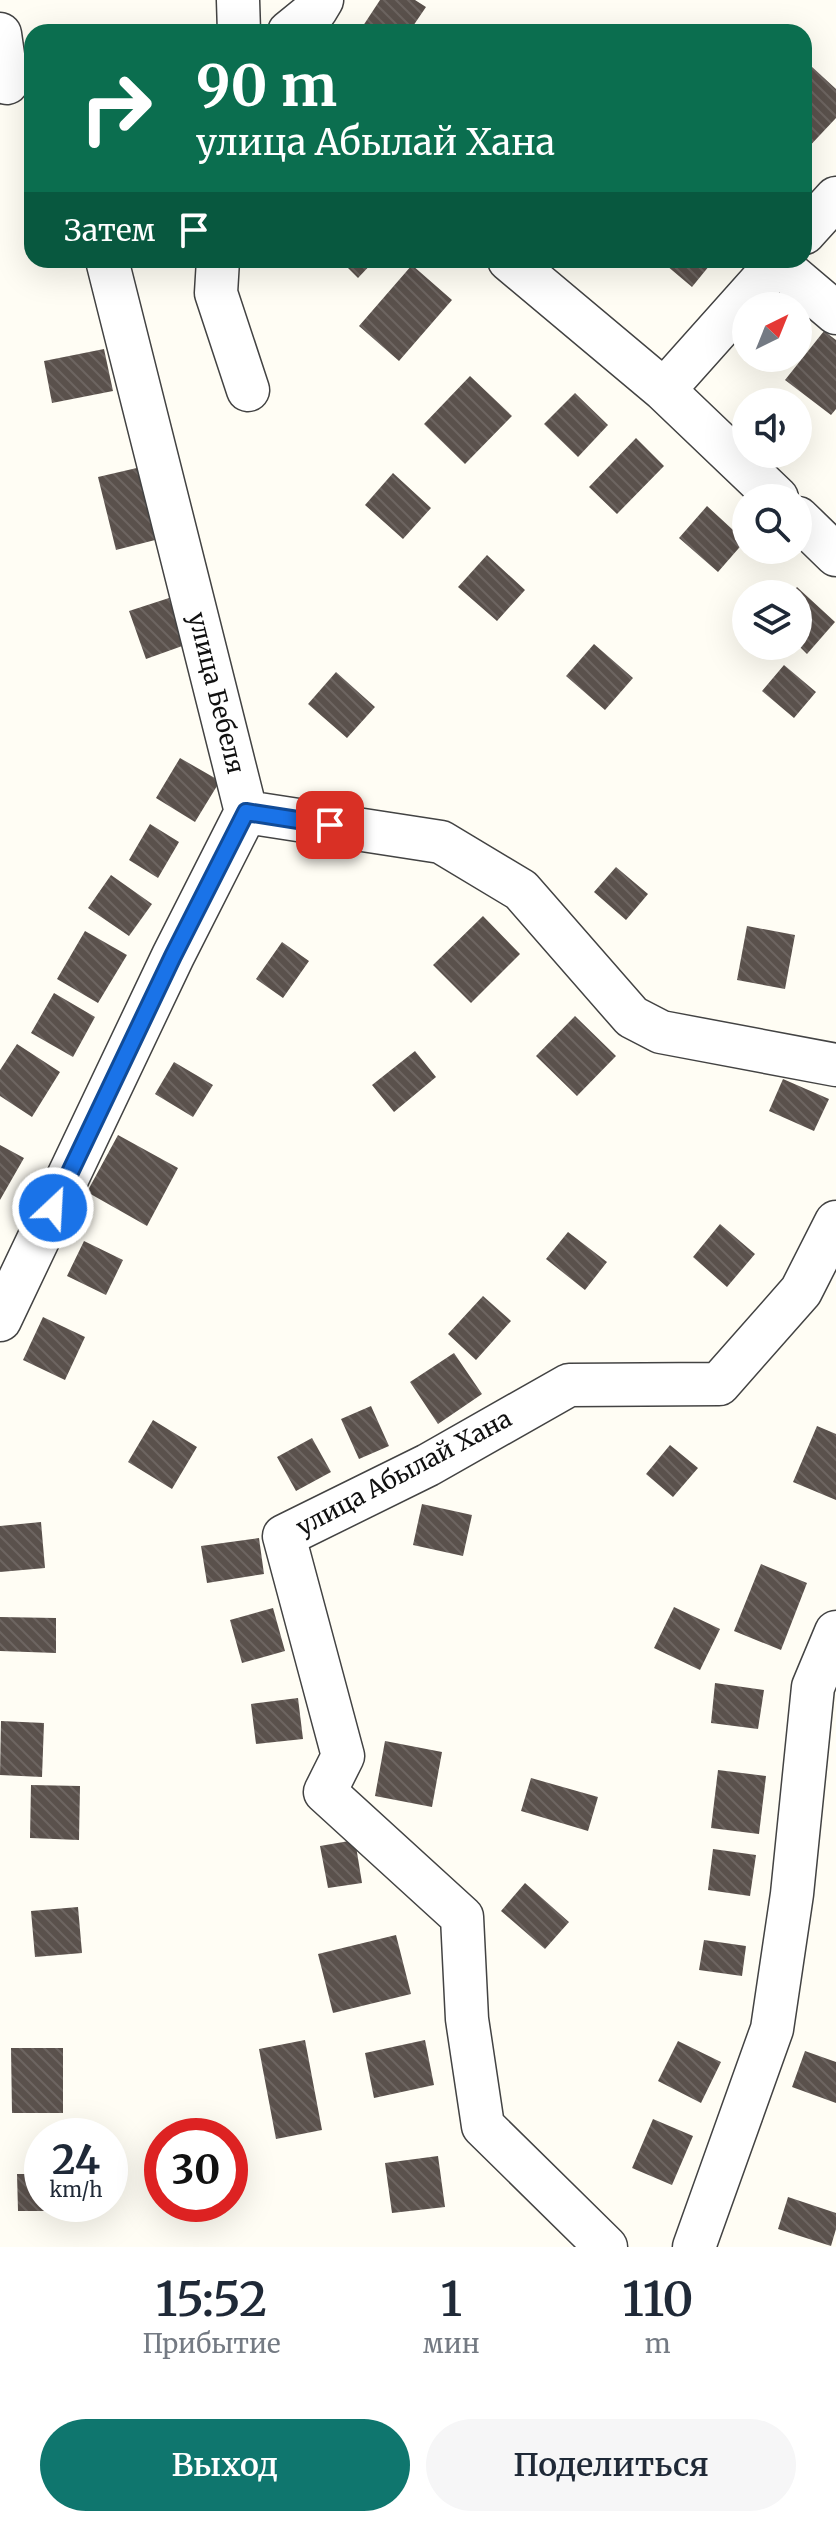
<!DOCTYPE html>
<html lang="ru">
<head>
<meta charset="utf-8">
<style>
	:root { --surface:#fff; --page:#f6f6f7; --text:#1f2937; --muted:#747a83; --accent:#0f766e }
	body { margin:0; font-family:Merriweather,serif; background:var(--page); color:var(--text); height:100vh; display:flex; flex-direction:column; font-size:30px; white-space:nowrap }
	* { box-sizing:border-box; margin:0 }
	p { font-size:26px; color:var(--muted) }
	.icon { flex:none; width:44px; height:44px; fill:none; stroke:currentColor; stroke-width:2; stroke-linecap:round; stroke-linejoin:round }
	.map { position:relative; height:2247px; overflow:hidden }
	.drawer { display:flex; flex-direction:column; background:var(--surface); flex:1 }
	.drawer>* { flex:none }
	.banner { position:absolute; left:24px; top:24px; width:788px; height:244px; border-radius:24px; box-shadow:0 8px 32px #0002; background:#0b6e4f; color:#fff; overflow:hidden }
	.needle { width:52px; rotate:43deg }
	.tools { position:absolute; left:732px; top:292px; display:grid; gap:16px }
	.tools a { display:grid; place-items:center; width:80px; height:80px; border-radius:50%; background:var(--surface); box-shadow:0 8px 32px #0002; font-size:40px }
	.speed { position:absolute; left:24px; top:2118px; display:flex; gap:16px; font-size:40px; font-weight:700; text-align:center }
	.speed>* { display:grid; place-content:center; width:104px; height:104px; border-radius:50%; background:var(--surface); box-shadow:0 8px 32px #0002; line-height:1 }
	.speed small { font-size:20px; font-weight:400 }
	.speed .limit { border:12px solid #d22; background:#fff; color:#111 }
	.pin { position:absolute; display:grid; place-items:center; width:68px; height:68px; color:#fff; margin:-34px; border-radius:16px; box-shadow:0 4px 12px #0006 }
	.me { position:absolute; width:88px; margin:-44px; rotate:25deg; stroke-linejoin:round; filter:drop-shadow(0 0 6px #0008) }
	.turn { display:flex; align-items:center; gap:28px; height:168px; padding:0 40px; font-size:36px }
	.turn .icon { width:104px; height:104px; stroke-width:2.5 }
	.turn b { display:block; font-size:56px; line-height:68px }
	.then { display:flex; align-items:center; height:76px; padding:0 40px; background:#0003; gap:16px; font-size:30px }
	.eta { display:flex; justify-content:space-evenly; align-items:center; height:136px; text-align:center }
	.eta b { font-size:48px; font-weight:600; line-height:56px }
	.action { display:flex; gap:16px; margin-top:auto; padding:16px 40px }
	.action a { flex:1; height:92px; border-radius:48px; background:var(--accent); color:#fff; font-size:32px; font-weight:600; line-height:92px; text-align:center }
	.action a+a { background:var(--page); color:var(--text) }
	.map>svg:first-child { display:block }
	.building { fill:url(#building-back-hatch) }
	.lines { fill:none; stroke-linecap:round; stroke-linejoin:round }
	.minor-casing { stroke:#434343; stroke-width:45 }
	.minor { stroke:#fff; stroke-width:42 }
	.route-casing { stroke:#114b97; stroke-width:20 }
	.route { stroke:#1a73e8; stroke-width:14 }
	.labels { text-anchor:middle; stroke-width:8; stroke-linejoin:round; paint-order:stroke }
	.street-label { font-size:24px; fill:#101010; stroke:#fff }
</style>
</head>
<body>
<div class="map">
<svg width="836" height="2247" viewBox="0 0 836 2247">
	<defs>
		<pattern id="building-back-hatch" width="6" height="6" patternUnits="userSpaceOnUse" patternTransform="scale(2)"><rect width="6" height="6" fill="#5a514c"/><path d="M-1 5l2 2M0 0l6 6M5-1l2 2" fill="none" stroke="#6d6561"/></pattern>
	</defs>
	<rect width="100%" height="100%" fill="#fffdf4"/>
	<path class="building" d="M380,0H415L426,7L409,32H359Z
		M811,66L836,89V118L804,152V73Z
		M340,260H375L358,278Z
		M660,260H714L692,287Z
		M412,265L452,300L399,361L359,326Z
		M824,331L836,340V409L831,415L785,380Z
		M104,349L113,391L52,403L44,361Z
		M470,376L512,416L465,464L424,424Z
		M575,393L608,425L578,457L544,424Z
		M636,438L664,466L617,514L589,487Z
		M141,467L159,539L116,550L98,477Z
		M393,473L431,508L403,539L365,505Z
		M707,506L745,541L718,572L679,538Z
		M487,555L525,590L497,621L458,587Z
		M797,587L835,622L807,654L798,645V594H791Z
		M169,598L185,645L146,659L129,611Z
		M594,644L633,678L605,710L566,676Z
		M784,665L816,692L794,718L762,691Z
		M336,672L375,707L347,738L308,704Z
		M180,758L220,781L195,822L156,798Z
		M150,824L179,842L158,878L129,860Z
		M616,867L648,894L626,920L594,892Z
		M111,875L152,904L129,936L88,908Z
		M483,916L520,954L471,1003L433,965Z
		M747,926L795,935L785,989L737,980Z
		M85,931L127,955L98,1003L57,979Z
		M282,942L309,961L283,998L256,979Z
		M54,993L95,1017L73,1057L31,1033Z
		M575,1016L616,1056L577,1096L536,1056Z
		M17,1044L60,1072L32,1117L0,1096V1070Z
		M415,1051L436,1077L394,1112L372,1085Z
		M174,1062L213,1085L193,1117L155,1094Z
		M783,1079L829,1099L814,1131L769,1111Z
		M118,1135L178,1168L147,1226L87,1192Z
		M0,1145L24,1158L0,1200Z
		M720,1224L755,1254L727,1287L693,1257Z
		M568,1232L607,1262L585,1290L546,1259Z
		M84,1241L123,1260L106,1295L67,1276Z
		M483,1296L511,1321L476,1360L448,1334Z
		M43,1317L85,1337L65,1380L23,1360Z
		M454,1353L482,1394L438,1424L410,1382Z
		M371,1406L389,1446L359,1459L341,1419Z
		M153,1420L197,1447L172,1489L128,1462Z
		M817,1426L836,1434V1500L793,1482Z
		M312,1438L331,1472L296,1491L277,1457Z
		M670,1445L698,1468L673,1497L646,1474Z
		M422,1504L472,1515L463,1556L413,1545Z
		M41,1522L45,1568L0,1572V1526Z
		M259,1538L264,1574L207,1583L201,1546Z
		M761,1564L807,1583L781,1650L734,1631Z
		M674,1607L720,1629L700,1670L654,1648Z
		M273,1608L285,1651L242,1663L230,1620Z
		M0,1617L56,1618V1653L0,1651Z
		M715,1683L764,1690L758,1729L711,1723Z
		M298,1698L303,1739L256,1744L251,1704Z
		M1,1721L44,1723L42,1777L0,1775Z
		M385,1741L442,1752L432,1807L375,1796Z
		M718,1770L766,1776L759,1834L711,1828Z
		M531,1778L598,1797L588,1831L521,1811Z
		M31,1785L80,1786L79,1840L30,1838Z
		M355,1840L362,1883L328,1888L320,1846Z
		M713,1849L756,1855L750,1896L708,1890Z
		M525,1883L569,1922L545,1949L501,1911Z
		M78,1907L82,1953L35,1957L31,1911Z
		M396,1935L411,1994L333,2013L318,1954Z
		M704,1940L746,1946L742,1976L699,1970Z
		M305,2040L322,2130L276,2139L259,2049Z
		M425,2040L434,2085L374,2098L365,2053Z
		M678,2041L721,2062L701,2103L658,2081Z
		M11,2048H63V2113H12Z
		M805,2051L836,2062V2103L792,2087Z
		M653,2119L693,2136L672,2185L632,2168Z
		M438,2156L445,2207L392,2213L385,2163Z
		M17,2174H42V2204H63V2211H18Z
		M788,2197L836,2213V2229L831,2246L778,2229Z"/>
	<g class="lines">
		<defs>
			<path id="minor" d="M238,0L239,32
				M289,32L316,10L322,0
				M0,34L7,83
				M804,233L836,198
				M218,260L216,293L248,390
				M509,260L664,390L777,498
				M777,263L836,313
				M664,390L780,260
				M798,518L836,555
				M246,812L441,842L521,890L632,1017L661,1032L836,1065
				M0,1320L173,956L246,812L107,260
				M606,2247L483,2126L467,2019L462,1917L325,1792L343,1756L284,1536L428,1465L569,1385L719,1384L801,1291L836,1222
				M694,2247L772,2029L792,1894L813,1687L836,1632"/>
		</defs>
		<use href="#minor" class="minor-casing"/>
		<use href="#minor" class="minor"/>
	</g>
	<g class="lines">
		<defs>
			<path id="route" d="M53,1208L173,956L246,812L330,825"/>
		</defs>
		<use href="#route" class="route-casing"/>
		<use href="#route" class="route"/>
	</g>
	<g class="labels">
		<g class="street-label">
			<text transform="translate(216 693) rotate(76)" y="8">улица Бебеля</text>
			<text transform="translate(404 1473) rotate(-28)" y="8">улица Абылай Хана</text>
		</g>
	</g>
</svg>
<div class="tools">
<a><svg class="needle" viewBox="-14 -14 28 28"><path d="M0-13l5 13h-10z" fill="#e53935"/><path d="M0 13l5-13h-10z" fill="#747a83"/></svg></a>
<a><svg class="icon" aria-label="sound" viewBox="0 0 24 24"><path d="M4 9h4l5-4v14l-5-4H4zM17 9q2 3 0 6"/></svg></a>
<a><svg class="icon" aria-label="search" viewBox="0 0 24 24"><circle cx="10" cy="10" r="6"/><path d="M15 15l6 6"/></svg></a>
<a><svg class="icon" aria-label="layers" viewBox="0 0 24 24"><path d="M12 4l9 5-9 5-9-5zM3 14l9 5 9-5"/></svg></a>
</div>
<div class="speed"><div>24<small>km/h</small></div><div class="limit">30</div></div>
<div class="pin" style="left:330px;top:825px;background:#d93025"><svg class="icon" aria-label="arrive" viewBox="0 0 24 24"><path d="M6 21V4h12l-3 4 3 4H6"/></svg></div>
<svg class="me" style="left:53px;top:1208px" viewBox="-20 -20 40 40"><circle r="17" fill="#1a73e8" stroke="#fff" stroke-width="3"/><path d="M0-11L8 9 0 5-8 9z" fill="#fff"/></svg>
<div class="banner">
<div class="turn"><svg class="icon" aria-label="right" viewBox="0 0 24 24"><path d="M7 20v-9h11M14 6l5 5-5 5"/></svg><div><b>90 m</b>улица Абылай Хана</div></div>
<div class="then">Затем<svg class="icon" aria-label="arrive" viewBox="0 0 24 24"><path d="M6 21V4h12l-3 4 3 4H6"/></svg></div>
</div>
</div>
<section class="drawer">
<div class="eta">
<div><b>15:52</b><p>Прибытие</p></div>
<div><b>1</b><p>мин</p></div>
<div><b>110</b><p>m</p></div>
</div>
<div class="action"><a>Выход</a><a>Поделиться</a></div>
</section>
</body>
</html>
